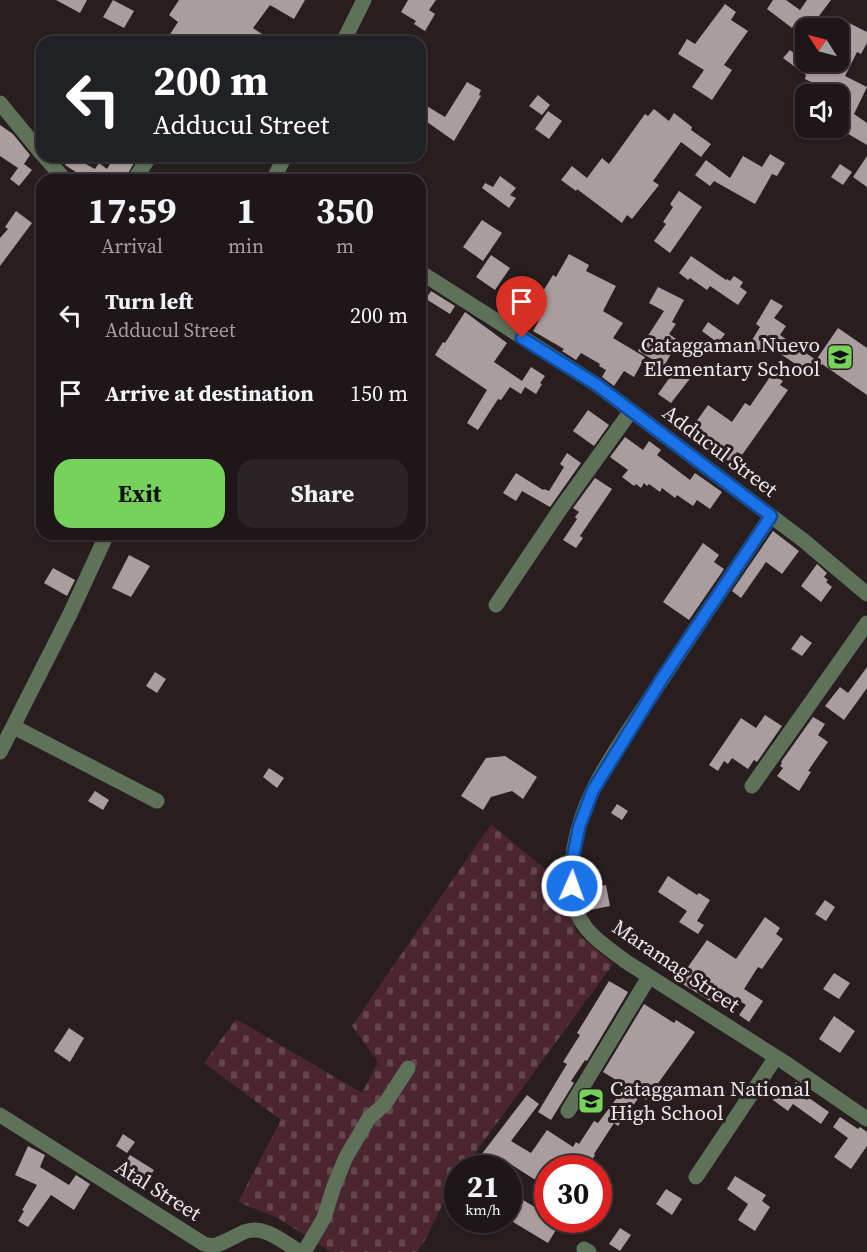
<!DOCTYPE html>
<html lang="en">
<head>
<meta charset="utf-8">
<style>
	:root { --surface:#1e1618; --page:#2b2325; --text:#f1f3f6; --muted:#a19fa2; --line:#3c3537; --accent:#76d25a }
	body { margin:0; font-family:"Source Serif 4",serif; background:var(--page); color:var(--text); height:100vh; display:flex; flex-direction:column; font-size:22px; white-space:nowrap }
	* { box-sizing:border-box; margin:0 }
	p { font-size:20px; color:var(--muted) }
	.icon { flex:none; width:33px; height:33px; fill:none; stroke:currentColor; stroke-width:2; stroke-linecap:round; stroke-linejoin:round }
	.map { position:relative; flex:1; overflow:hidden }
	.drawer { position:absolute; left:36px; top:174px; width:390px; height:366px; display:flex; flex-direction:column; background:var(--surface); border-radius:18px; box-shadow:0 2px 4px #0004,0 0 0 2px var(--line) }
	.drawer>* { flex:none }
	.top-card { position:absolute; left:36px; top:36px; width:390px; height:126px; border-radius:18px; box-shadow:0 2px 4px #0004,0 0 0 2px var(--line); background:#202124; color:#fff; overflow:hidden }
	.needle { width:39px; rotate:306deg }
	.fabs { position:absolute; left:795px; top:18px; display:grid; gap:12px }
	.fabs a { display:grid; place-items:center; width:54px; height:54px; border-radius:12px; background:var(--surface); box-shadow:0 2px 4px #0004,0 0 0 2px var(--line); font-size:30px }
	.speed { position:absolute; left:444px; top:1155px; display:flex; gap:12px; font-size:30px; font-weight:700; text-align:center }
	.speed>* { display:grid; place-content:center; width:78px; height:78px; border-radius:50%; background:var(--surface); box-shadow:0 2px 4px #0004,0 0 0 2px var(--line); line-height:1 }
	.speed small { font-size:15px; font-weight:400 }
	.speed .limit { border:9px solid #d22; background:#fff; color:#111 }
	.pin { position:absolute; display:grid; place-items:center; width:51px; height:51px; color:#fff; margin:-62px -26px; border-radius:50% 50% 50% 0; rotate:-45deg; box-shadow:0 0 6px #0007 }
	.pin .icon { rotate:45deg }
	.me { position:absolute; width:66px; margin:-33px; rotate:2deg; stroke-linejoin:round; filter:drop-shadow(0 0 4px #0008) }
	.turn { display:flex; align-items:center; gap:21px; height:126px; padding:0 18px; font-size:27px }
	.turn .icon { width:78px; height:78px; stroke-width:2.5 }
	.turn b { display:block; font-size:42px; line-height:51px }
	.eta { display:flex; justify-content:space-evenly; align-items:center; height:102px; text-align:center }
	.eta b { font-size:36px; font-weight:700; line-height:42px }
	.cta { display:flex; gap:12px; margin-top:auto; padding:12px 18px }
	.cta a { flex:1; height:69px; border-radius:18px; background:var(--accent); color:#111; font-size:24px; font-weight:700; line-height:69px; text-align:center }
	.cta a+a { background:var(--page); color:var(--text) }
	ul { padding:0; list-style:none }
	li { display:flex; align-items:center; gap:18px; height:78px; padding:0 18px }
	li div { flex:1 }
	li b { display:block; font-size:22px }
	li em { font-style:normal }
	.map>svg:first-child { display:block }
	.cemetery { fill:url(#cemetery-stones) }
	.building { fill:#aa9da0 }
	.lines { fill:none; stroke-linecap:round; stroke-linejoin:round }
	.minor { stroke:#5e7159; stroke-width:15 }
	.route-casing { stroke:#114b97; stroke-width:15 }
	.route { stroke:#1a73e8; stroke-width:10 }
	.labels { text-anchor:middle; stroke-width:6; stroke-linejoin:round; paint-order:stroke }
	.poi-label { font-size:21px; fill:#eee7e8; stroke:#281e20; text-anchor:end }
	.street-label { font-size:21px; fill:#eee7e8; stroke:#281e20 }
</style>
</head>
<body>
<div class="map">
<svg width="867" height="1252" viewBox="0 0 867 1252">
	<defs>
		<pattern id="cemetery-stones" width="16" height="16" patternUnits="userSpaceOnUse" patternTransform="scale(1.5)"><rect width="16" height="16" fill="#4b2630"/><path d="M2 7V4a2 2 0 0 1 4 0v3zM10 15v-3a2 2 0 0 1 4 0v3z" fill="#65464e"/></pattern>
	</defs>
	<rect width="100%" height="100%" fill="#281e20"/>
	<path class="cemetery" d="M491,824L568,888L576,932L613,964L464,1168H458L457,1178L451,1187L426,1239L417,1252H331L278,1218L238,1202L281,1120L204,1063L236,1019L362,1093L378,1062L352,1026Z"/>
	<path class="building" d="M56,0H87L80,13Z
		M113,0L134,11L124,28L103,17Z
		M179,0H305L294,19L270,5L253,28L274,42H165L178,22L169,15Z
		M408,0H436L429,10L435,14L425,31L414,24L416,21L401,12Z
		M773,0H786L800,10L807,0H831L819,16L844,28L847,22L867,32V43L861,54L857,52L845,76L867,87L854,114L867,123V145L838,128V109L845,99L805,79L806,75L783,58L790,50L806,62H824L835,67L848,40L840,36L844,28H807L796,21L792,28L767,9Z
		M725,4L736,12L731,20L748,31L724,65L732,70L712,100L692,87L704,70L678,54L687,39L695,44Z
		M467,82L481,90L479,95L481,96L454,141L420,117V102L445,117Z
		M538,95L550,105L542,115L529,106Z
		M654,109L669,121L674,113L692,127L691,130L711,144L701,157L681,142L653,181L659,185L632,219L627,215L622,223L577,189L576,191L561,180L572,166L587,178L602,158L609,164L645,114L648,116Z
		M548,111L562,121L549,139L535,129Z
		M0,125L13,134L30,155L24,164L32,170L19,186L10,179L18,168L0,156Z
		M770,154L785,163L777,176L772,174L755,204L714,181L710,186L695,175L706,160L730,178L743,156L762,167Z
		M71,156L95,169L99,163L107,169L115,156H123L134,163L124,180H88L65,165Z
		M867,156V187L853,177Z
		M840,164L852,172L843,185L831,177Z
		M500,176L516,188L510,195L516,198L509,208L482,188L485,183L493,187Z
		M679,191L702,207L670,253L654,241L666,224L663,222L673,207L670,204Z
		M16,211L32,223L0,266V238L8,229L5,227Z
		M482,220L502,233L483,261L463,247Z
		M569,254L589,265L586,271L616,286L603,311L623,323L613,338L645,357L634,377L624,371L614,386L602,377L606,370L599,366L600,364L581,353L576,360L562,351L564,349L533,331L544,312L534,306L553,275L556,277Z
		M491,255L510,268L495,290L476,277Z
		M691,256L726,280L727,279L730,281L734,276L743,282L740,287L747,292L738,305L710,286L707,290L690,278L688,280L679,273Z
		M658,287L684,300L672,322L676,324L669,334L676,339L668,352L671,354L664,366L638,351L664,311L649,303Z
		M431,291L455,306L450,314L426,299Z
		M771,299L783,306L774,318L786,326L780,335L816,360L838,328L867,348V395L822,364L814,374L804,368L803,369L767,345L761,354L749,345L760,327L756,324Z
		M465,312L507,343L494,362L522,381L531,367L545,376L540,383L542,384L536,394L525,387L521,394L510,387L501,400L498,399L478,430L467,423L487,390L435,355L443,342L445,343Z
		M708,322L725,334L718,343L702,331Z
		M678,366L692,376L671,403L658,394Z
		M772,374L783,381L780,385L788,390L742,455L737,452L730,462L712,450L715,445L691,429L708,405L732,422L745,403L750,406Z
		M588,410L609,425L594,446L573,431Z
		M625,437L643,450L649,441L661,450L657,455L690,480L695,473L722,492L710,509L697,500L693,506L677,495L675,498L662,488L660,492L649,484L647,486L644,483L641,488L636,484L634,486L622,477L628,470L610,457Z
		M567,453L581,463L550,507L522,491L516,501L503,493L516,473L543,490L544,489L549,491L564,467L560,464Z
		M595,478L612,489L580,536L583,538L576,548L563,540L577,519L575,517L579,512L573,508Z
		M773,531L799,551L782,574L766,562L741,598L732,591Z
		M703,543L719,555L714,562L724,569L689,620L663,602Z
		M129,555L150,566L131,597L112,588Z
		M817,564L827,573L824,577L828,580L826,582L832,587L821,602L801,586Z
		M53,568L75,580L67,596L44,583Z
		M801,635L812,643L802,656L791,649Z
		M867,667V688L844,720L825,706L840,687L848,693Z
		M155,672L166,679L157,693L146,686Z
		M765,715L782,726L757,762L754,760L748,769L732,758L728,764L724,761L718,771L709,765L741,718L756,728Z
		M813,717L825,724L818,735L828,742L808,771L811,772L799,791L777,776L783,768L780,766L782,763L781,762Z
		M505,756L537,777L523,799L512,791L491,797L483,810L461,796L486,758Z
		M269,768L284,778L277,788L263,777Z
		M95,791L109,800L103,810L88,801Z
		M617,804L628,811L622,820L611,813Z
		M668,876L697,895L699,893L710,900L697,921L704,925L698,934L679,922L687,911L658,892Z
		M606,885L610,906L590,910L585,890Z
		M825,900L835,907L826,921L815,914Z
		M765,917L780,928L776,934L783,939L762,969L758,967L744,989L763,1001L749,1022L739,1015L746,1005L724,991L715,1004L678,981L707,940L736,959Z
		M834,973L850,983L839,999L823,989Z
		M609,981L628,992L627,994L587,1061L585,1060L571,1081L574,1083L551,1120L538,1112L567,1064L563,1062L580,1035L577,1033Z
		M644,1004L674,1023L676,1020L695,1032L646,1100L640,1096L618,1126L614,1123L594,1154L595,1155L587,1168H548V1188L501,1158L494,1168H471L527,1095L539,1104L511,1141L531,1153L547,1130L573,1147L576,1142L579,1144L594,1121L598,1123L626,1086L603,1072Z
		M834,1016L855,1031L840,1053L819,1039Z
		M69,1028L84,1038L70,1062L54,1051Z
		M796,1082L804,1088L799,1095L807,1100L809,1098L829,1112L821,1124L793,1104L788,1111L773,1100L779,1091L786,1096Z
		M840,1117L858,1129L860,1127L867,1132V1146L851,1169L834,1157L848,1138L833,1127Z
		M123,1134L135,1142L127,1153L116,1146Z
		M28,1146L45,1155L40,1167L69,1185L76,1175L90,1184L74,1210L51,1195L28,1227L18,1221L24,1211L22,1210L37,1185L15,1175Z
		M130,1155L154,1170L144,1185L134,1179L137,1173L124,1164Z
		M735,1176L766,1195L762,1201L770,1207L755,1231L738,1220L748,1204L727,1189Z
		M666,1189L682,1199L672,1215L656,1204Z
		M508,1191L548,1215V1220H562L548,1243L508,1219Z
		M620,1228L631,1235L620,1251L609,1244Z"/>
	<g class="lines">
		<path class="minor" d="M343,42L364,0
			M0,103L42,154
			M44,156L65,180
			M134,180L150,156
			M273,180L285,156
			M420,272L597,385L803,540L867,594
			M771,516C730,578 688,639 648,701C629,730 608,759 593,790C576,825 565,871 576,909C583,933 607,947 625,961L784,1062L867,1119
			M496,605L559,511L631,411
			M14,727L157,801
			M0,752L70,614L107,534
			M752,786L867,623
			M568,1111L649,977
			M0,1115L204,1244L213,1246C224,1243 233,1237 244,1232C264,1224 283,1242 300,1252
			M696,1177L776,1057
			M584,1249L589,1252
			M304,1252L324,1218L334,1186L346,1157L369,1118L385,1104L408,1068"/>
	</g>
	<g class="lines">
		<defs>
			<path id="route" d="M522,338L597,385L771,516L663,677L593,790L579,827L573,857L572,886"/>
		</defs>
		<use href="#route" class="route-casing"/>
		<use href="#route" class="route"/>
	</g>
	<defs>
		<symbol id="school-square" viewBox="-11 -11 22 22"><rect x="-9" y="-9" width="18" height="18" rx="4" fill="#76d25a" stroke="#281e20"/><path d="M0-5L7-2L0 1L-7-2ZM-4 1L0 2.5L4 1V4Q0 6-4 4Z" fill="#111"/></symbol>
	</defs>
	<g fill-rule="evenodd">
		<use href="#school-square" x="825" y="342" width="30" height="30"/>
		<use href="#school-square" x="576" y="1086" width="30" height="30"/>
	</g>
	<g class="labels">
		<g class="poi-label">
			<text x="820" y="352">Cataggaman Nuevo<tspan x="820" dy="24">Elementary School</tspan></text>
			<text x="610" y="1096" text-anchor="start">Cataggaman National<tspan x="610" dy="24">High School</tspan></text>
		</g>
		<g class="street-label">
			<text transform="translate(720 451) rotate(37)" y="7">Adducul Street</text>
			<text transform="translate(676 966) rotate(34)" y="7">Maramag Street</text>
			<text transform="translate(158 1190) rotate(32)" y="7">Atal Street</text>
		</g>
	</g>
</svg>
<div class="fabs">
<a><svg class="needle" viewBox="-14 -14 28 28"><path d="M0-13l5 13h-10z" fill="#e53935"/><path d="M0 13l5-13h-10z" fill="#a19fa2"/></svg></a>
<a><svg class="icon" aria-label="sound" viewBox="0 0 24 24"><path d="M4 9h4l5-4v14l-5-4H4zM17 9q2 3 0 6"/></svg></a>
</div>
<div class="speed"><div>21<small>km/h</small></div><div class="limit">30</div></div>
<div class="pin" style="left:522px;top:338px;background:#d93025"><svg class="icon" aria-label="arrive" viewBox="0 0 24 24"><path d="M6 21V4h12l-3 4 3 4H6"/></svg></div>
<svg class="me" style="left:572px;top:886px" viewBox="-20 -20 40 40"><circle r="17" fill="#1a73e8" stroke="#fff" stroke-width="3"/><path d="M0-11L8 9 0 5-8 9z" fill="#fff"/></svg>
<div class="top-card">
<div class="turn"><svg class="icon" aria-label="left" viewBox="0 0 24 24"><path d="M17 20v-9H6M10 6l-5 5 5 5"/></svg><div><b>200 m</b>Adducul Street</div></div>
</div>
<section class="drawer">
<div class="eta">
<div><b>17:59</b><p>Arrival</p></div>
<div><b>1</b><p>min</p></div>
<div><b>350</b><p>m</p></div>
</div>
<ul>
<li><svg class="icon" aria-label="left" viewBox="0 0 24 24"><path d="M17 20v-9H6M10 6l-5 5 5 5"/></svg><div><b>Turn left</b><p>Adducul Street</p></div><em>200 m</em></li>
<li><svg class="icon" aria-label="arrive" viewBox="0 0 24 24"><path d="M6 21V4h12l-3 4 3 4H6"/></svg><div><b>Arrive at destination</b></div><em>150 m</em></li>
</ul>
<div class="cta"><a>Exit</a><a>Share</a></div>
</section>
</div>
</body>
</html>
